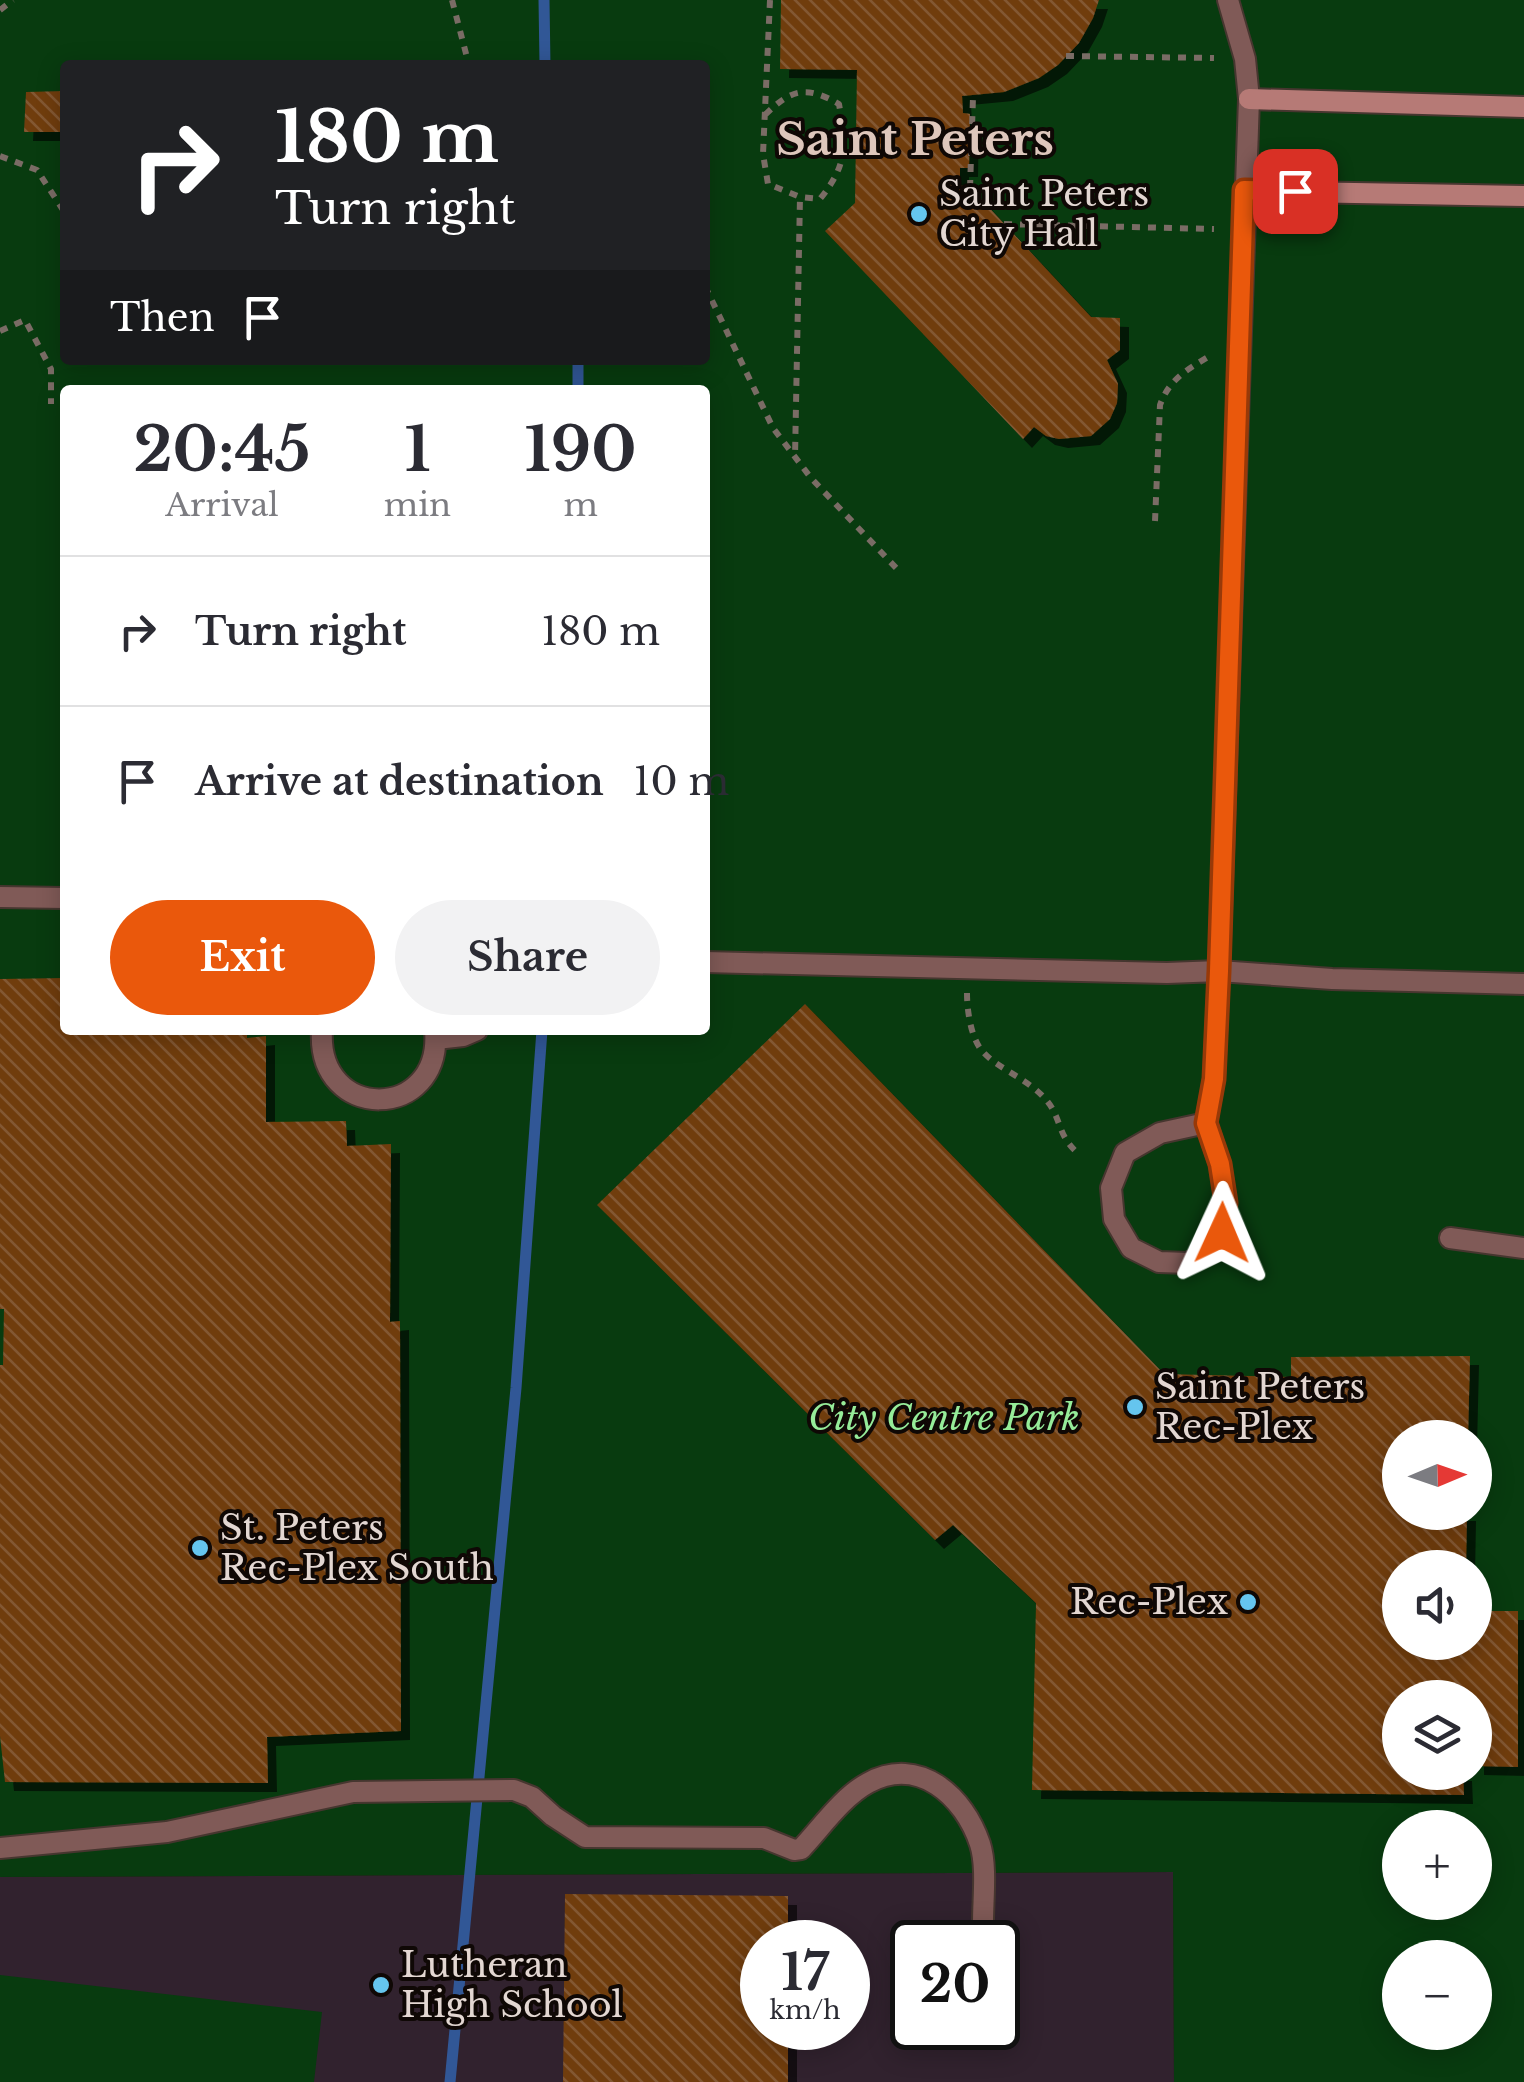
<!DOCTYPE html>
<html lang="en">
<head>
<meta charset="utf-8">
<style>
	:root { --surface:#fff; --page:#f2f2f3; --text:#2b2b33; --muted:#7c7c81; --line:#e1e1e2; --accent:#ea580c }
	body { margin:0; font-family:"Libre Baskerville",serif; background:var(--page); color:var(--text); height:100vh; display:flex; flex-direction:column; font-size:38px; white-space:nowrap }
	* { box-sizing:border-box; margin:0 }
	p { font-size:32px; color:var(--muted) }
	.icon { flex:none; width:55px; height:55px; fill:none; stroke:currentColor; stroke-width:2; stroke-linecap:round; stroke-linejoin:round }
	.map { position:relative; flex:1; overflow:hidden }
	.sheet { position:absolute; left:60px; top:385px; width:650px; height:650px; display:flex; flex-direction:column; background:var(--surface); border-radius:10px; box-shadow:0 5px 25px #0003 }
	.sheet>* { flex:none }
	.hud { position:absolute; left:60px; top:60px; width:650px; height:305px; border-radius:10px; box-shadow:0 5px 25px #0003; background:#202124; color:#fff; overflow:hidden }
	.needle { width:65px; rotate:88deg }
	.buttons { position:absolute; left:1382px; top:1420px; display:grid; gap:20px }
	.buttons a { display:grid; place-items:center; width:110px; height:110px; border-radius:50%; background:var(--surface); box-shadow:0 5px 25px #0003; font-size:50px }
	.speed { position:absolute; left:740px; top:1920px; display:flex; gap:20px; font-size:50px; font-weight:700; text-align:center }
	.speed>* { display:grid; place-content:center; width:130px; height:130px; border-radius:50%; background:var(--surface); box-shadow:0 5px 25px #0003; line-height:1 }
	.speed small { font-size:25px; font-weight:400 }
	.speed .limit { border:5px solid #111; border-radius:15px; background:#fff; color:#111 }
	.pin { position:absolute; display:grid; place-items:center; width:85px; height:85px; color:#fff; margin:-42px; border-radius:20px; box-shadow:0 5px 15px #0006 }
	.me { position:absolute; width:110px; margin:-55px; rotate:1deg; stroke-linejoin:round; filter:drop-shadow(0 0 8px #0008) }
	.turn { display:flex; align-items:center; gap:35px; height:210px; padding:0 50px; font-size:45px }
	.turn .icon { width:130px; height:130px; stroke-width:2.5 }
	.turn b { display:block; font-size:70px; line-height:85px }
	.then { display:flex; align-items:center; height:95px; padding:0 50px; background:#0003; gap:20px; font-size:38px }
	.eta { display:flex; justify-content:space-evenly; align-items:center; height:170px; text-align:center }
	.eta b { font-size:60px; font-weight:700; line-height:70px }
	.button { display:flex; gap:20px; margin-top:auto; padding:20px 50px }
	.button a { flex:1; height:115px; border-radius:60px; background:var(--accent); color:#fff; font-size:40px; font-weight:700; line-height:115px; text-align:center }
	.button a+a { background:var(--page); color:var(--text) }
	ul { padding:0; list-style:none }
	li { display:flex; align-items:center; gap:30px; height:150px; padding:0 50px; border-top:2px solid var(--line) }
	li div { flex:1 }
	li b { display:block; font-size:38px }
	li em { font-style:normal }
	.map>svg:first-child { display:block }
	.education { fill:#31222e; fill-rule:evenodd }
	.green { fill:#083b0f; fill-rule:evenodd }
	.lines { fill:none; stroke-linecap:round; stroke-linejoin:round }
	.stream { stroke:#315796; stroke-width:11 }
	.building { fill:url(#building-back-hatch); filter:url(#shadow) }
	.lane-casing { stroke:#46362f; stroke-width:24 }
	.secondary-casing { stroke:#46362f; stroke-width:24 }
	.path { stroke:#7a6c65; stroke-width:6; stroke-dasharray:8 8; stroke-linecap:butt }
	.lane { stroke:#805a57; stroke-width:20 }
	.secondary { stroke:#b67a76; stroke-width:20 }
	.route-casing { stroke:#983908; stroke-width:25 }
	.route { stroke:#ea580c; stroke-width:18 }
	.poi-dot { fill:#65c5ee; stroke:#0f0805; stroke-width:4 }
	.labels { text-anchor:middle; stroke-width:8; stroke-linejoin:round; paint-order:stroke }
	.poi-label { font-size:35px; fill:#e3d7d2; stroke:#0f0805; text-anchor:start }
	.park-label { font-size:35px; font-style:italic; fill:#96ec99; stroke:#0f0805 }
	.district-label { font-size:45px; font-weight:bold; fill:#dec7bc; stroke:#0f0805 }
</style>
</head>
<body>
<div class="map">
<svg width="1524" height="2082" viewBox="0 0 1524 2082">
	<defs>
		<pattern id="building-back-hatch" width="6" height="6" patternUnits="userSpaceOnUse" patternTransform="scale(2.5)"><rect width="6" height="6" fill="#6f3d10"/><path d="M-1 5l2 2M0 0l6 6M5-1l2 2" fill="none" stroke="#835832"/></pattern>
		<filter id="shadow"><feDropShadow dx="9" dy="9" stdDeviation="0" flood-color="#0009"/></filter>
	</defs>
	<rect width="100%" height="100%" fill="#2c1c14"/>
	<path class="education" d="M1173,1872L1174,2082H0V1877ZM762,1942H848V2028H762ZM912,1942H998V2028H912Z"/>
	<path class="green" d="M0,0H1524V2082H1174L1173,1872L0,1877ZM65,65H705V360H65ZM65,390H705V1030H65ZM1400,1438H1475V1512H1400ZM1400,1568H1475V1642H1400ZM1400,1698H1475V1772H1400ZM1400,1828H1475V1902H1400ZM1400,1958H1475V2032H1400Z
		M0,1975L322,2012L314,2082H0Z"/>
	<g class="lines">
		<path class="stream" d="M544,0L545,65
			M578,360V390
			M450,2082L516,1388L542,1030"/>
	</g>
	<path class="building" d="M781,0H1099L1093,18L1079,43L1058,65L1039,78L1004,92L962,96L963,113L970,114L969,168H960V186L968,185L1091,317L1120,318V350L1107,360L1118,384L1117,403L1110,419L1091,436L1059,439L1046,436L1034,427L1023,439L825,231L855,203L857,70L780,69Z
		M65,91V132H24L26,92Z
		M65,978V1030H247V1038L266,1036V1122L346,1121L347,1146L391,1144L390,1322L400,1321L401,1731L267,1737L268,1783L5,1782L0,1736V1365H3L4,1309H0V979Z
		M805,1004L1164,1374L1291,1377V1357L1470,1356L1468,1438H1400V1512H1467L1466,1568H1400V1642H1475V1611H1518V1767L1475,1766V1698H1400V1772H1463L1464,1795L1032,1790L1036,1603L953,1525L935,1540L597,1205Z
		M565,1894L788,1896V1942H762V2028H788V2082H563Z"/>
	<g class="lines">
		<defs>
			<path id="lane" d="M0,897L65,898
				M705,962L1167,973L1219,971L1332,979L1524,984
				M322,1030C316,1123 443,1122 435,1030
				M436,1039L463,1036L477,1030
				M1206,1123L1160,1133L1125,1153L1111,1188L1114,1219L1131,1248L1159,1262L1188,1263L1209,1252L1221,1233L1226,1203L1220,1164L1206,1123L1214,1079L1219,971L1249,99L1245,59L1228,0
				M1450,1238L1524,1248
				M0,1848L167,1832L353,1792L514,1790L532,1797L553,1816L585,1837L764,1838L794,1850L801,1849C821,1828 842,1797 868,1783C919,1755 964,1796 980,1844C987,1866 983,1898 983,1922"/>
			<path id="secondary" d="M1249,99L1524,107
				M1244,191L1524,196"/>
		</defs>
		<use href="#lane" class="lane-casing"/>
		<use href="#secondary" class="secondary-casing"/>
		<path class="path" d="M452,0L469,65
			M770,0L763,154L768,184L800,197L795,457
			M0,10L13,0
			M1066,56L1214,58
			M765,115C791,89 806,85 839,104C846,146 848,164 820,199L800,197
			M0,156L37,170L65,213
			M970,188L973,97
			M1004,224L1214,229
			M705,286L773,428L811,478L899,571
			M0,331L25,320L51,369V404
			M1155,521L1160,405C1169,380 1186,370 1208,357
			M967,993C967,1011 971,1040 984,1053C1000,1070 1029,1079 1047,1101C1062,1119 1057,1136 1079,1154"/>
		<use href="#lane" class="lane"/>
		<use href="#secondary" class="secondary"/>
	</g>
	<g class="lines">
		<defs>
			<path id="route" d="M1222,1233L1226,1203L1220,1164L1206,1123L1214,1079L1219,971L1244,190L1295,191"/>
		</defs>
		<use href="#route" class="route-casing"/>
		<use href="#route" class="route"/>
	</g>
	<g class="poi-dot">
		<circle cx="919" cy="214" r="10"/>
		<circle cx="1135" cy="1407" r="10"/>
		<circle cx="200" cy="1548" r="10"/>
		<circle cx="1248" cy="1602" r="10"/>
		<circle cx="381" cy="1985" r="10"/>
	</g>
	<g class="labels">
		<g class="poi-label">
			<text x="939" y="206">Saint Peters<tspan x="939" dy="40">City Hall</tspan></text>
			<text x="1155" y="1399">Saint Peters<tspan x="1155" dy="40">Rec-Plex</tspan></text>
			<text x="220" y="1540">St. Peters<tspan x="220" dy="40">Rec-Plex South</tspan></text>
			<text x="1228" y="1614" text-anchor="end">Rec-Plex</text>
			<text x="401" y="1977">Lutheran<tspan x="401" dy="40">High School</tspan></text>
		</g>
		<g class="park-label">
			<text x="944" y="1430">City Centre Park</text>
		</g>
		<g class="district-label">
			<text x="915" y="155">Saint Peters</text>
		</g>
	</g>
</svg>
<div class="buttons">
<a><svg class="needle" viewBox="-14 -14 28 28"><path d="M0-13l5 13h-10z" fill="#e53935"/><path d="M0 13l5-13h-10z" fill="#7c7c81"/></svg></a>
<a><svg class="icon" aria-label="sound" viewBox="0 0 24 24"><path d="M4 9h4l5-4v14l-5-4H4zM17 9q2 3 0 6"/></svg></a>
<a><svg class="icon" aria-label="layers" viewBox="0 0 24 24"><path d="M12 4l9 5-9 5-9-5zM3 14l9 5 9-5"/></svg></a>
<a>+</a>
<a>−</a>
</div>
<div class="speed"><div>17<small>km/h</small></div><div class="limit">20</div></div>
<div class="pin" style="left:1295px;top:191px;background:#d93025"><svg class="icon" aria-label="arrive" viewBox="0 0 24 24"><path d="M6 21V4h12l-3 4 3 4H6"/></svg></div>
<svg class="me" style="left:1222px;top:1233px" viewBox="-20 -20 40 40"><path d="M0-17L14 15 0 8-14 15z" fill="#ea580c" stroke="#fff" stroke-width="4"/></svg>
<div class="hud">
<div class="turn"><svg class="icon" aria-label="right" viewBox="0 0 24 24"><path d="M7 20v-9h11M14 6l5 5-5 5"/></svg><div><b>180 m</b>Turn right</div></div>
<div class="then">Then<svg class="icon" aria-label="arrive" viewBox="0 0 24 24"><path d="M6 21V4h12l-3 4 3 4H6"/></svg></div>
</div>
<section class="sheet">
<div class="eta">
<div><b>20:45</b><p>Arrival</p></div>
<div><b>1</b><p>min</p></div>
<div><b>190</b><p>m</p></div>
</div>
<ul>
<li><svg class="icon" aria-label="right" viewBox="0 0 24 24"><path d="M7 20v-9h11M14 6l5 5-5 5"/></svg><div><b>Turn right</b></div><em>180 m</em></li>
<li><svg class="icon" aria-label="arrive" viewBox="0 0 24 24"><path d="M6 21V4h12l-3 4 3 4H6"/></svg><div><b>Arrive at destination</b></div><em>10 m</em></li>
</ul>
<div class="button"><a>Exit</a><a>Share</a></div>
</section>
</div>
</body>
</html>
